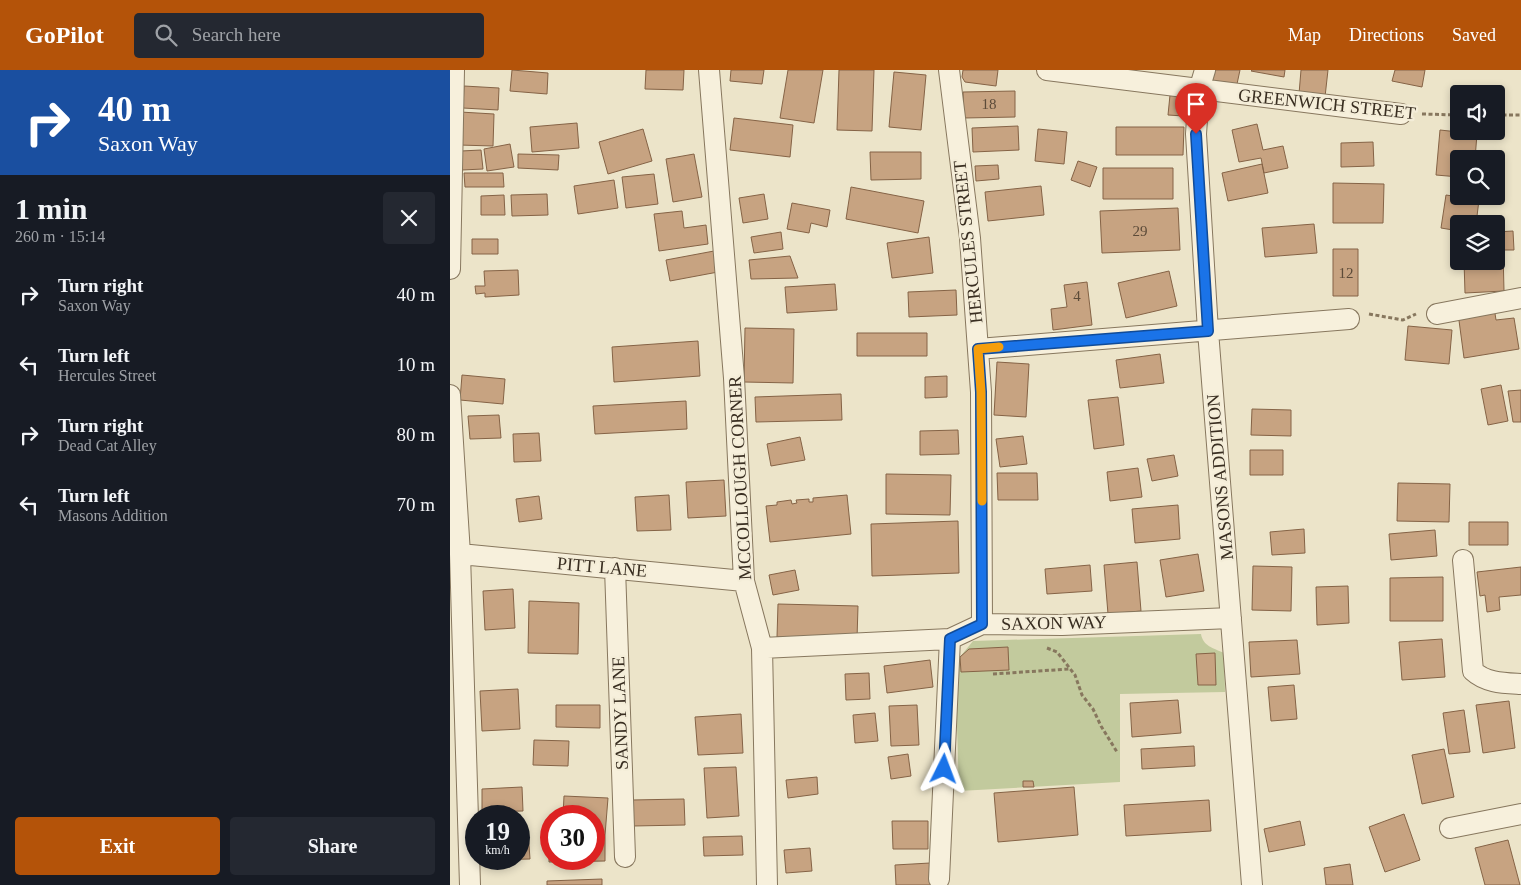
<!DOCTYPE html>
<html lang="en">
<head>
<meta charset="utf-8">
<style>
	:root { --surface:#171b24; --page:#242831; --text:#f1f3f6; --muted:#9ea1a6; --accent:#b45309 }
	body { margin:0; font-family:Georgia,serif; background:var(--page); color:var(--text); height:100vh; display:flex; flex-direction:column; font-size:19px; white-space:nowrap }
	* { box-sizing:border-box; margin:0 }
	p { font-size:16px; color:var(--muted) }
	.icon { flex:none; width:28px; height:28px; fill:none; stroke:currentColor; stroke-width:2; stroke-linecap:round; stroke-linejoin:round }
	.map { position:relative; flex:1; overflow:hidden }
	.details { display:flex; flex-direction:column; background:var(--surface); width:450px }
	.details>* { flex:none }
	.hud { background:#1a4fa0; color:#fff; overflow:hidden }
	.controls { position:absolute; left:1000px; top:15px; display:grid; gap:10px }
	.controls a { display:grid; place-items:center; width:55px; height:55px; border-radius:5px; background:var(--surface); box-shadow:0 2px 8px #0003; font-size:25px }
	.speed { position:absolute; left:15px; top:735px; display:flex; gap:10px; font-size:25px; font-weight:700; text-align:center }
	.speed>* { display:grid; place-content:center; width:65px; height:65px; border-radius:50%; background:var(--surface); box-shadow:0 2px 8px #0003; line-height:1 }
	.speed small { font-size:12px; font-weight:400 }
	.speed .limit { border:8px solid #d22; background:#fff; color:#111 }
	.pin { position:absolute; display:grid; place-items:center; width:42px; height:42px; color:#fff; margin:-51px -21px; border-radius:50% 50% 50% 0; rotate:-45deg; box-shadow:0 0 5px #0007 }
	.pin .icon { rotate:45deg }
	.me { position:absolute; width:55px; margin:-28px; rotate:3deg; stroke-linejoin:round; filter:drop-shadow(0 0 4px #0008) }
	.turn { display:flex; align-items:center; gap:18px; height:105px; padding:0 15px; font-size:22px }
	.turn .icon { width:65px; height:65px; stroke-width:2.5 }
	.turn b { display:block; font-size:35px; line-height:42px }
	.round { display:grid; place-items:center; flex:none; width:52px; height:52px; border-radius:5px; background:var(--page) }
	.head { display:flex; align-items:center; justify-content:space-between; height:85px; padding:0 15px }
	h1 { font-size:30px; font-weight:800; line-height:38px }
	.action { display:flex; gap:10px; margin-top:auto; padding:10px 15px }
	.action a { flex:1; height:58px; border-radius:5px; background:var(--accent); color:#fff; font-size:20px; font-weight:800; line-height:58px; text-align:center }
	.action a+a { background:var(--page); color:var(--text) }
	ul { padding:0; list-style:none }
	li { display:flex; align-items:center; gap:15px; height:70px; padding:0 15px }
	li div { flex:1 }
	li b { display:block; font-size:19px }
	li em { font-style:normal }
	header { display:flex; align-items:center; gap:30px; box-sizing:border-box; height:70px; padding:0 25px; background:var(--accent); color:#fff }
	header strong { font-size:24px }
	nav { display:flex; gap:28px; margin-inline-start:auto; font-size:18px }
	.search { width:350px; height:45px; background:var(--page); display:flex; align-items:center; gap:12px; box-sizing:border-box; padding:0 18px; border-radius:5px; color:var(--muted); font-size:19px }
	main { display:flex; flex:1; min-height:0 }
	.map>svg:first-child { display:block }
	.green { fill:#c2ca9d }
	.building { fill:#c7a381; stroke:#856346 }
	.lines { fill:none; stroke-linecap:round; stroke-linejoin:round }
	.street-casing { stroke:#87775e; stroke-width:22 }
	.path { stroke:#87775e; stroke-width:3; stroke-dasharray:4 2.5; stroke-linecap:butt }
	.street { stroke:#f7f0dc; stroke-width:20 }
	.route-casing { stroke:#114b97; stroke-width:12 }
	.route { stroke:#1a73e8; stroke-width:9 }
	.slow { stroke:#f59e0b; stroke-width:9 }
	.labels { text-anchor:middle; stroke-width:4.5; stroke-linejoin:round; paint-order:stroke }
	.number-label { font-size:15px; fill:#5c4b39 }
	.street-label { font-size:18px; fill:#392e21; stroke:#f4edd8 }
</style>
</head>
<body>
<header>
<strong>GoPilot</strong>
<div class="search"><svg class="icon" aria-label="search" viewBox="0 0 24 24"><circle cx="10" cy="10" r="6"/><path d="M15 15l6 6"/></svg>Search here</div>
<nav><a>Map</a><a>Directions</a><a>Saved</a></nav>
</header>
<main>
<section class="details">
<div class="hud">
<div class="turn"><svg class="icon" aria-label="right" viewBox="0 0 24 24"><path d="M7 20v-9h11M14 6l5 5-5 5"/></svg><div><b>40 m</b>Saxon Way</div></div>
</div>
<div class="head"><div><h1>1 min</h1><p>260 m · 15:14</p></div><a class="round"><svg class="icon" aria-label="close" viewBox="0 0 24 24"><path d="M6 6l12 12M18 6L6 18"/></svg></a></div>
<ul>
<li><svg class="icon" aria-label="right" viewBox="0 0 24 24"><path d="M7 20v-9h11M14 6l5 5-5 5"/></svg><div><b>Turn right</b><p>Saxon Way</p></div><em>40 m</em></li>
<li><svg class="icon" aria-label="left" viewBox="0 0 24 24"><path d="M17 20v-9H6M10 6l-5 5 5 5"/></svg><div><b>Turn left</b><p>Hercules Street</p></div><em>10 m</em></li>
<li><svg class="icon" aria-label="right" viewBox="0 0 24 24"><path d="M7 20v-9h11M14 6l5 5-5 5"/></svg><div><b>Turn right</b><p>Dead Cat Alley</p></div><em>80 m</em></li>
<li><svg class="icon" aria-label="left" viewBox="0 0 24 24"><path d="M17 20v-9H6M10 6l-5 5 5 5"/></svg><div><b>Turn left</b><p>Masons Addition</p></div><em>70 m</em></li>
</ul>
<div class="action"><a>Exit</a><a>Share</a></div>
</section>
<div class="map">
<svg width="1071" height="815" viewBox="0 0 1071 815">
	<rect width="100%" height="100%" fill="#ece4c9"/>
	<path class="green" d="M751,564C753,576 763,578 774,583L775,622L670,624V712L509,721L505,593L523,571Z"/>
	<path class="building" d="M62,0L98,3L97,24L60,21Z
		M196,0H234L233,20L195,19Z
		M281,0H314L312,14L280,11Z
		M338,0H373L364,53L330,48Z
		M389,0H424L422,61L387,60Z
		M513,0H548L546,16L515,12L512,7Z
		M762,0H790L787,14L760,10Z
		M802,0H835L834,7L801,1Z
		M851,0H878L875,27L849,24Z
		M945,0H975L972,17L942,11Z
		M444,2L476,5L471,60L439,57Z
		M14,16L49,18L48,40L13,38Z
		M565,21V47L514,48L513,22Z
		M720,25L736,26L734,46L718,45Z
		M10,42L44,44L43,76L9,75Z
		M284,48L343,55L340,87L280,80Z
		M127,53L129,78L82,82L80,57Z
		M807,54L813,80L833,76L838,98L814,103L811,88L789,92L782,60Z
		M568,56L569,80L523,82L522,58Z
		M666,57H734L733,85H666Z
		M193,59L202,91L158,104L149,72Z
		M588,59L617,62L614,94L585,91Z
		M990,60L1027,64L1025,89H1009V107L986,105Z
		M923,72L924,96L891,97V73Z
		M60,74L64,97L37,101L34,79Z
		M31,80L33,99L12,100L11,81Z
		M420,82H471V109L421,110Z
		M68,84L109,85L108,100L68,98Z
		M244,84L252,127L223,132L216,89Z
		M628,91L647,97L640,117L621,110Z
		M812,94L818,123L778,131L772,103Z
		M548,95L549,109L526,111L525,96Z
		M653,98H723V129H653Z
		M14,103H53L54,117H15Z
		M204,104L208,134L176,138L172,107Z
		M164,110L168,138L128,144L124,116Z
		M883,113L934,114L933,153H883Z
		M591,116L594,145L538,151L535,122Z
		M401,117L474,131L468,163L396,149Z
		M97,124L98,145L62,146L61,125Z
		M314,124L318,149L293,153L289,128Z
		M54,125L55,145H31V126Z
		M996,125L1029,130L1026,154H1009V161L991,158Z
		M342,133L380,140L377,157L361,153L359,163L337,159Z
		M728,138L730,180L652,183L650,141Z
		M232,141L234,158L256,155L258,174L209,181L204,144Z
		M864,154L867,183L815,187L812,158Z
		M1063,161L1064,180H1053L1054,221L1015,223L1014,191H1046V162Z
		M331,162L333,179L304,183L301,167Z
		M479,167L483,203L442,208L437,173Z
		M22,169H48V184H22Z
		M883,179H908V226H883Z
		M264,181L268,202L220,211L216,190Z
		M340,186L348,208L301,209L299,190Z
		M68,200L69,225L35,227V223L26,224L25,216H35L34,201Z
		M719,201L727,236L676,248L668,213Z
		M637,212L642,255L603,260L601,239L617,237L614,215Z
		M385,214L387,240L337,243L335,217Z
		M506,220L507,245L459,247L458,222Z
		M1044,237L1046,250L1064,248L1069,279L1014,288L1008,243Z
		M958,256L1002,260L999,294L955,290Z
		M295,258L344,259L343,313L294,312Z
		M407,263H477V286H407Z
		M248,271L250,306L164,312L162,277Z
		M710,284L714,313L670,318L666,290Z
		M547,292L579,294L576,347L544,345Z
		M12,305L55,309L53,334L10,330Z
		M497,306V327L475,328V307Z
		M1051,315L1058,351L1038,355L1031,319Z
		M1071,320V352H1063L1058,321Z
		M391,324L392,350L306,352L305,327Z
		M668,327L674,375L644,379L638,330Z
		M236,331L237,359L145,364L143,336Z
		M802,339L841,340V366L801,365Z
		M49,345L51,368L20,369L18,346Z
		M508,360L509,384L470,385V361Z
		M89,363L91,391L64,392L63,364Z
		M573,366L577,394L550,397L546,369Z
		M350,367L355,390L321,396L317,374Z
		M800,380H833V405H800Z
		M724,385L728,406L702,411L697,389Z
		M688,398L692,427L660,431L657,402Z
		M547,403H587L588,430H548Z
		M436,404L501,405L500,445L436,444Z
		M274,410L276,446L238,448L236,412Z
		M948,413L1000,414L999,452L947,451Z
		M219,425L221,460L187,461L185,427Z
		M397,425L401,464L320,472L316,436L327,435V432L341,430L342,434L347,433L346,430L359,429V432H363V428Z
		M89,426L92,449L69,452L66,429Z
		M728,435L730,469L685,473L682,439Z
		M508,451L509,503L422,506L421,454Z
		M1019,452H1058V475H1019Z
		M854,459L855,483L822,485L820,462Z
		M985,460L987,486L941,490L939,464Z
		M748,484L754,521L716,527L710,490Z
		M687,492L691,541L658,544L654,495Z
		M640,495L642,521L597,524L595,499Z
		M803,496L842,497L841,541L802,540Z
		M1071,497V525L1049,527L1050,540L1037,542L1035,525L1030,526L1027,502Z
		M345,500L349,520L323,525L319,505Z
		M993,507V551H940V508Z
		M898,516L899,553L867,555L866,517Z
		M63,519L65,558L35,560L33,521Z
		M79,531L129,533L128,584L78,583Z
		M328,534L408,536L407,569L327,567Z
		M992,569L995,607L952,610L949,572Z
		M847,570L850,604L801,607L799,572Z
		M558,577L559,600L511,602L510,587L519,579Z
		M765,583L766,615H748L746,584Z
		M480,590L483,617L437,623L434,596Z
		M419,603L420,629L396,630L395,604Z
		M844,615L847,649L821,651L818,617Z
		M68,619L70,659L32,661L30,621Z
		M728,630L731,663L682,667L680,633Z
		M1059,631L1065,678L1033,683L1026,635Z
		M106,635H150V658L106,657Z
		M467,635L469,675L441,676L439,636Z
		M1014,640L1020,682L999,684L993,643Z
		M425,643L428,671L405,673L403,645Z
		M291,644L293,683L248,685L245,647Z
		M84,670L119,671L118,696L83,695Z
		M744,676L745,696L692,699L691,679Z
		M994,679L1004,727L972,734L962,685Z
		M458,684L461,706L441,709L438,687Z
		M286,697L289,746L257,748L254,698Z
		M367,707L368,724L338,728L336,710Z
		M573,711H583L584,717H573Z
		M72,717L73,741L32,742V719Z
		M624,717L628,765L548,772L544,723Z
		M114,726L158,728L155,765L144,764V746H113Z
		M234,729L235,755L183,756L182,730Z
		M759,730L761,761L676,766L674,735Z
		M954,744L970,790L935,802L919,757Z
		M442,751H478V779H443Z
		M850,751L855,775L819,782L814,759Z
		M69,761H78L80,789L33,790V789H69Z
		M99,765H101V789H144V765H155V791L99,792Z
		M292,766L293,785L254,786L253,767Z
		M1058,770L1070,815H1035L1025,778Z
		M360,778L362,801L336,803L334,780Z
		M480,793L481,815H446L445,795Z
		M900,794L903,815H876L874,798Z
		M152,809V815H97V811Z"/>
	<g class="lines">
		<defs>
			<path id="street" d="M259,0L284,308L294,511L312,578L317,815
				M499,0L520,168L531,322L532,554
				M597,0L951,44
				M755,0L749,20L746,64L758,261L802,815
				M0,199L4,0
				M987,244L1071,228
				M528,279L899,249
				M0,325L10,484L20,815
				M10,484L294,511
				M1013,490L1023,601C1036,613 1054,613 1071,614
				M165,498L175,787
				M312,578L500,569L532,554L612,555L781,548
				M1000,758L1071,744
				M489,809L500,569"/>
		</defs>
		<use href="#street" class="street-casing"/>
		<path class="path" d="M972,44L1009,45
			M1046,45H1071
			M919,244L953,250L966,244
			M597,578L607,582L625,605L632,625L643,639L651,656L667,682
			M543,604L619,599"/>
		<use href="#street" class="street"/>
	</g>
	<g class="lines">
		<defs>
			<path id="route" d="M494,699L500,569L532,554L531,322L528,279L758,261L746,64"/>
		</defs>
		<use href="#route" class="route-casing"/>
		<use href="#route" class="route"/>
		<path class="slow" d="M532,431L531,322L528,279L549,277"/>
	</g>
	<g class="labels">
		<g class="number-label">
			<text x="539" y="39">18</text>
			<text x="690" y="166">29</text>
			<text x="896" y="208">12</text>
			<text x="627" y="231">4</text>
		</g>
		<g class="street-label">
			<text transform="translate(877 34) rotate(6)" y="6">GREENWICH STREET</text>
			<text transform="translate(518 172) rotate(-96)" y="6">HERCULES STREET</text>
			<text transform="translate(770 407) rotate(-95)" y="6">MASONS ADDITION</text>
			<text transform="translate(290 408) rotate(-93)" y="6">MCCOLLOUGH CORNER</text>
			<text transform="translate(152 497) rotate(5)" y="6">PITT LANE</text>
			<text transform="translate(604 553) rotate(-1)" y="6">SAXON WAY</text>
			<text transform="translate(170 643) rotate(-92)" y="6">SANDY LANE</text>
		</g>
	</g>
</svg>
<div class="controls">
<a><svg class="icon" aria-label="sound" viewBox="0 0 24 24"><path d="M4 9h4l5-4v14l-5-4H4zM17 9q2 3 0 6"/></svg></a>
<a><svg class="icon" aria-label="search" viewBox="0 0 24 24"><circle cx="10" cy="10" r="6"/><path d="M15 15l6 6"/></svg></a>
<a><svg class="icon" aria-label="layers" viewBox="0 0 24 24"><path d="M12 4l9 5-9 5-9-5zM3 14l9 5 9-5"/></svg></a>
</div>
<div class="speed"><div>19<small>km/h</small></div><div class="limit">30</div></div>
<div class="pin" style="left:746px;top:64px;background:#d93025"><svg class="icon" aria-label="arrive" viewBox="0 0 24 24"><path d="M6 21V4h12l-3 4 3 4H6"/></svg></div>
<svg class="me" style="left:494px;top:699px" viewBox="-20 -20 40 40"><path d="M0-17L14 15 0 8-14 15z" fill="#1a73e8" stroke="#fff" stroke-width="4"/></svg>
</div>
</main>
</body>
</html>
